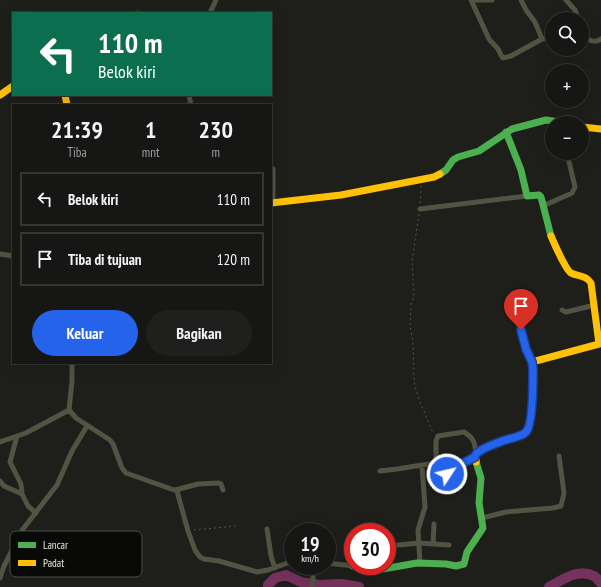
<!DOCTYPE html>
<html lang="id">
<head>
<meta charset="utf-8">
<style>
	:root { --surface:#161714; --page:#1f201d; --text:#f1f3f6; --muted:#9e9fa0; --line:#353634; --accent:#2563eb }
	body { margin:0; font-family:"PT Sans Narrow",sans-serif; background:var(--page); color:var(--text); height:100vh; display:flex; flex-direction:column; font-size:15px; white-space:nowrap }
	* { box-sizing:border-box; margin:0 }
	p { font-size:13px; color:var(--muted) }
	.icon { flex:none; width:22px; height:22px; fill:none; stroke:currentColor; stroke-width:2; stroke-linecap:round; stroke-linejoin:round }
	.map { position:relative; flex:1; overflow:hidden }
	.sheet { position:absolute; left:12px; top:104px; width:260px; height:260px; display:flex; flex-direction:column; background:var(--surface); border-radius:0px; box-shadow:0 4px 16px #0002,0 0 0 1px var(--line) }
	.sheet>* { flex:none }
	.guide { position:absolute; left:12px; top:12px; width:260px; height:84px; border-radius:0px; box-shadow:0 4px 16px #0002,0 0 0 1px var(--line); background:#0b6e4f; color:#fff; overflow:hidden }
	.controls { position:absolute; left:545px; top:12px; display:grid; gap:8px }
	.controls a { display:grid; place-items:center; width:44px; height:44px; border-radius:50%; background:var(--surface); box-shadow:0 4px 16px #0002,0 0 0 1px var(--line); font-size:20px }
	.speed { position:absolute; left:284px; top:523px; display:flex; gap:8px; font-size:20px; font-weight:700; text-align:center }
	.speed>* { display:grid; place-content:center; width:52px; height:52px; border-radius:50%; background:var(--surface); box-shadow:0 4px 16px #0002,0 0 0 1px var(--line); line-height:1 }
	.speed small { font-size:10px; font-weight:400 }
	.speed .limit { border:6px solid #d22; background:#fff; color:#111 }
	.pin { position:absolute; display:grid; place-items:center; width:34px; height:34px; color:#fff; margin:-41px -17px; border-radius:50% 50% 50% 0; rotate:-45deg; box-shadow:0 0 4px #0007 }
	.pin .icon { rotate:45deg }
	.me { position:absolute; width:44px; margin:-22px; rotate:55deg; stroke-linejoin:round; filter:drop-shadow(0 0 3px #0008) }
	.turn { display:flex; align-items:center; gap:14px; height:84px; padding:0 20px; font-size:18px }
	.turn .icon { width:52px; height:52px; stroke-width:2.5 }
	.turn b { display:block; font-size:28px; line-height:34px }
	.eta { display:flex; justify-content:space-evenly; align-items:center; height:68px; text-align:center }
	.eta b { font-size:24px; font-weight:600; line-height:28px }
	.cta { display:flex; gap:8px; margin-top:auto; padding:8px 20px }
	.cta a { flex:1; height:46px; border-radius:24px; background:var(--accent); color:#fff; font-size:16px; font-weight:600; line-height:46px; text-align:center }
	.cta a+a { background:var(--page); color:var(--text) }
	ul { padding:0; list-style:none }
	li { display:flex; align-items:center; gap:12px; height:54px; margin:0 8px 6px; padding:0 12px; border:2px solid var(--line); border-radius:0px }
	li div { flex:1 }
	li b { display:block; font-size:15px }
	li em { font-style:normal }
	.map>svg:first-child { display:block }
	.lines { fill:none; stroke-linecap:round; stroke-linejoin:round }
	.river { stroke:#74325c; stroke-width:10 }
	.path { stroke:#54564a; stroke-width:1; stroke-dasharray:2 3; stroke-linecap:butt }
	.street { stroke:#525443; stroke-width:5 }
	.fast { stroke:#4caf50; stroke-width:7 }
	.slow { stroke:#ffc107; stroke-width:7 }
	.route-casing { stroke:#184099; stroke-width:10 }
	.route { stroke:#2563eb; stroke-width:7 }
	.key { fill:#090a07; stroke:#4b4c48; stroke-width:1 }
	.key-label { font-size:11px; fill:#e6e7e1 }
</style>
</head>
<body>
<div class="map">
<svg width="601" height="587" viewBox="0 0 601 587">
	<rect width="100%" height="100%" fill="#1e1f1a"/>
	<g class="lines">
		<path class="river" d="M268,587V585L275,578L286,575L301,582L319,585L341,584L359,587
			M549,587C562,580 578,568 594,576C596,577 599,581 601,583"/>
		<path class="path" d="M420,203L421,186
			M419,214L412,262L414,296L411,305L410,326L413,342L414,377L415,386L420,402L433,433
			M194,530L236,526"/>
		<path class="street" d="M471,0L489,39C492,43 495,45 498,49C500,52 500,55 503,58L511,56L542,39L552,37
			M471,0H492
			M521,0L526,10L535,22L542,39
			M566,0L575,10L578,19
			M137,13H138
			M210,13L216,0
			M582,34C587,40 595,44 601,39
			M189,95L191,105
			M273,203V169
			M543,206L572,193L575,187L567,153
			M420,209L527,196
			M0,254L13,256
			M562,310L566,312L595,305
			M519,326L528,355L532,362
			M72,363V381L69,410L76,418L110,440L113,444L122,468L126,473L177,491L188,531L195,550L200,557L204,559L219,561L257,572L268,570L293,561
			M17,436L10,462L21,484L22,494
			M0,442L26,433L69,410
			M380,471L397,469L435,463L436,461V441L438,436L464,432C474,438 475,443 476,454
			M0,481L4,486L22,494L28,506L36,513
			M449,483L447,471L475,457
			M175,490L198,484L219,483L221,484L223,490
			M482,518L506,512L553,508L561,506L564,493L559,456
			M267,529L271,556L275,568
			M433,544L434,524
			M398,545L419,543L449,545
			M327,563L353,566
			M420,563L418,530L425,507L422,465
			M0,578L4,566L23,529L57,485L72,451L87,426
			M312,587L314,566"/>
		<path class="fast" d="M506,132L521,170L527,196L539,195L541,197L551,236
			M440,174L446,170L453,160L458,157L479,151L512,129L546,120L566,123
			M353,566L383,569L417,563L446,564L456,566L464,564L467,552L483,528L479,503L481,478L476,462"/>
		<path class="slow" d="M0,95L13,86
			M65,95L67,105
			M582,127L601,129
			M271,203L341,195L434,177L440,174
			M476,462V454C489,443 506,442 521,435C535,429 534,376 532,362L599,344L591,283C586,275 579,277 571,273C566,270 554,243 551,236"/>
	</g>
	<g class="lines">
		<defs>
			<path id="route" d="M447,474V471L475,457L476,454C482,448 492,445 500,442C508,438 520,438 526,432C533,426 533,380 533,369L532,362L526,349L521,330"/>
		</defs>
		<use href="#route" class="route-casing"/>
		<use href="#route" class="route"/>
	</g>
	<rect x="10" y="531" width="132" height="46" rx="6" class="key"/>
	<rect x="18" y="542" width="18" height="6" fill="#4caf50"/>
	<rect x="18" y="560" width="18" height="6" fill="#ffc107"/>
	<g class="key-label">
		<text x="43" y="549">Lancar</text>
		<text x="43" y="567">Padat</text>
	</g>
</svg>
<div class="controls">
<a><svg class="icon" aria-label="search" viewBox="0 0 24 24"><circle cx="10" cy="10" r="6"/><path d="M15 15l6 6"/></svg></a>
<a>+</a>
<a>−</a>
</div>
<div class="speed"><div>19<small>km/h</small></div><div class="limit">30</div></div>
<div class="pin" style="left:521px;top:330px;background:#d93025"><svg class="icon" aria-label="arrive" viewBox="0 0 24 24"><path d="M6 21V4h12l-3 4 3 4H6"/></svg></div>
<svg class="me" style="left:447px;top:474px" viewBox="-20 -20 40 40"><circle r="17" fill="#2563eb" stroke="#fff" stroke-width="3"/><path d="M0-11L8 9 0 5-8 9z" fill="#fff"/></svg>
<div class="guide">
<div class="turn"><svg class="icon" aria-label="left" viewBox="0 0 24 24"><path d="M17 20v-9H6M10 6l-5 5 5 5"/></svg><div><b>110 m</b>Belok kiri</div></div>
</div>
<section class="sheet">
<div class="eta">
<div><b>21:39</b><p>Tiba</p></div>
<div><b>1</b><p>mnt</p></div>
<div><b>230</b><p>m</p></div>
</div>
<ul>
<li><svg class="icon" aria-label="left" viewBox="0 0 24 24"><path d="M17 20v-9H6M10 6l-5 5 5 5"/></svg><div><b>Belok kiri</b></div><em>110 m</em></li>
<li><svg class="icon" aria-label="arrive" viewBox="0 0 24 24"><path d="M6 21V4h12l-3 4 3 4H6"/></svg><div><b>Tiba di tujuan</b></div><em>120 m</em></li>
</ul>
<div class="cta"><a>Keluar</a><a>Bagikan</a></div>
</section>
</div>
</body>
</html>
